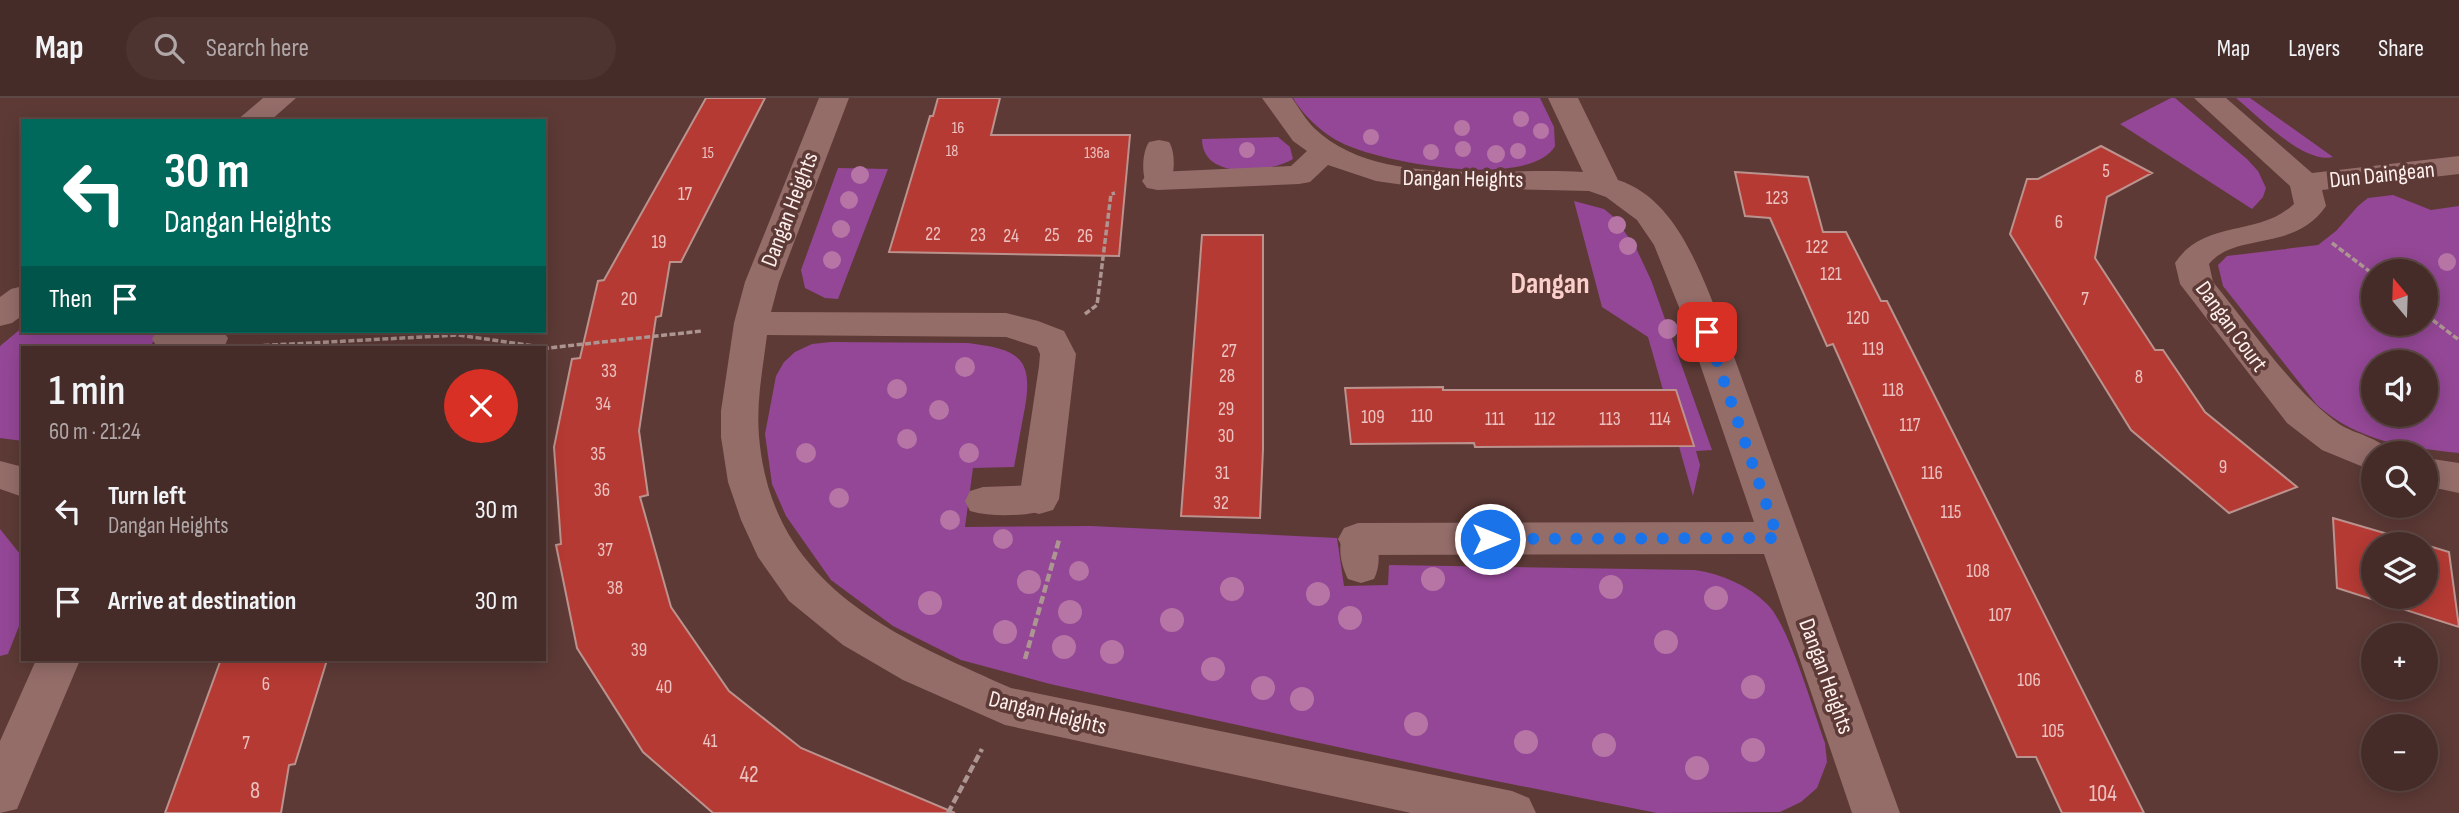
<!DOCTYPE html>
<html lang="en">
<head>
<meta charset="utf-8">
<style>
	:root { --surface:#462c28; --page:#4d3430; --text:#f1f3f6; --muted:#b0a7a8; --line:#5e4845 }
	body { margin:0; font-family:"Sofia Sans Condensed",sans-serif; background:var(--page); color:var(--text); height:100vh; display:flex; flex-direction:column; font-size:26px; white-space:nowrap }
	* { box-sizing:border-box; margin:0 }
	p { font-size:23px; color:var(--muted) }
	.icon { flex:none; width:38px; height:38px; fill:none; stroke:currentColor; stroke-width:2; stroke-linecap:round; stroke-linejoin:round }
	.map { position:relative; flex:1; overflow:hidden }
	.sheet { position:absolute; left:21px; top:248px; width:525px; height:315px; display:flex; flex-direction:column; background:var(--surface); border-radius:0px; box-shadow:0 4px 18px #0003,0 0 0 2px var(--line) }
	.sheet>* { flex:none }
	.top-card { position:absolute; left:21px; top:21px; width:525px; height:214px; border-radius:0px; box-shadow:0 4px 18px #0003,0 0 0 2px var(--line); background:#00695c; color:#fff; overflow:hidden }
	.needle { width:46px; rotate:341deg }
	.buttons { position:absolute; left:2361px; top:161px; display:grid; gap:14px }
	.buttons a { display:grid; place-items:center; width:77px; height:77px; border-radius:50%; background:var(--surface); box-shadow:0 4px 18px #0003,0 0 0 2px var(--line); font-size:35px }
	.pin { position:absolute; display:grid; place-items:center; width:60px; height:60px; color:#fff; margin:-30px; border-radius:14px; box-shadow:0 4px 10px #0006 }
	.me { position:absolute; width:77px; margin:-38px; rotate:90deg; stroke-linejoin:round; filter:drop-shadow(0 0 5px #0008) }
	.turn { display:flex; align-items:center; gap:24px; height:147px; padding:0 28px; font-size:32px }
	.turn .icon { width:91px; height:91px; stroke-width:2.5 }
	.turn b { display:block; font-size:49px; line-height:60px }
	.then { display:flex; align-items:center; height:66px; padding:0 28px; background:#0003; gap:14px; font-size:26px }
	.round { display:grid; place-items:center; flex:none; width:74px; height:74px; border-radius:37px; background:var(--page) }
	.head { display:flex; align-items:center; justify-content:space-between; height:119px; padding:0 28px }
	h1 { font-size:42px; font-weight:600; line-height:52px }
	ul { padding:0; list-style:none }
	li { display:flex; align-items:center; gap:21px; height:91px; padding:0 28px }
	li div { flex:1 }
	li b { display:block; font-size:26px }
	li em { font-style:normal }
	header { display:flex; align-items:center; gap:42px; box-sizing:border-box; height:98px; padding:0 35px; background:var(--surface); border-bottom:2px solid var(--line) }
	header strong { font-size:33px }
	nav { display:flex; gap:38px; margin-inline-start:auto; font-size:24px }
	.search { width:490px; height:63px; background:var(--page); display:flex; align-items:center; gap:18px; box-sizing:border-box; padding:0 24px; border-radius:38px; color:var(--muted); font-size:26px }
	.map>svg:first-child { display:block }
	.green { fill:#944796; fill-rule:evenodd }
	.building { fill:#b53a34; stroke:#bb928d; stroke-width:2 }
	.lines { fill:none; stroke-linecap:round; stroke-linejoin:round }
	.path-far1 { stroke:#ad9592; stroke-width:3.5; stroke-dasharray:6 2.5; stroke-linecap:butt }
	.path { stroke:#ad9592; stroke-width:4.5; stroke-dasharray:8 3.5; stroke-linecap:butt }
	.service { fill:#946d69; fill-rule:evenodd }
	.minor { fill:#946d69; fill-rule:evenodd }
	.tertiary { fill:#946d69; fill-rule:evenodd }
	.tree { fill:#b675a5 }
	.route { stroke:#1a73e8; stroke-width:12; stroke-dasharray:0 21.6 }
	.labels { text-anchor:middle; stroke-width:7; stroke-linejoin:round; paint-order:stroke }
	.far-number-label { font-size:16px; fill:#ecc2c0 }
	.number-label { font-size:19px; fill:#ecc2c0 }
	.street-label { font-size:23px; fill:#fef0ee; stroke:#5d3a36 }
	.near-number-label { font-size:23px; fill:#ecc2c0 }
	.district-label { font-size:30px; font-weight:bold; fill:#fcd0ca; stroke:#5d3a36 }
</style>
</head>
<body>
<header>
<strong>Map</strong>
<div class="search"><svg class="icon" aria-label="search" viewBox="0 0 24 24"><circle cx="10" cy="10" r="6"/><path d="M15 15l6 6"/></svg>Search here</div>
<nav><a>Map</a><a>Layers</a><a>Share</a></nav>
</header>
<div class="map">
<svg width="2459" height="715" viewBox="0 0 2459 715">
	<rect width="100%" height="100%" fill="#5d3a36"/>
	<path class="green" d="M1293,0H1540L1554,29L1555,48C1530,92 1379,65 1340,44C1322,35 1303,17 1293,0Z
		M2171,0H2175L2247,61L2258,73L2266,90L2263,99L2252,111L2120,26Z
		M2236,0H2250L2333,59C2303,66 2258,18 2236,0Z
		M1278,39L1290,49L1293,61C1269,75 1202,83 1202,41Z
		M838,70L888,71L838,201L825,200L805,190L801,172Z
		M2393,97L2431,112L2459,108V355C2405,349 2359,344 2317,307L2223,188L2218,167L2227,158L2318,147L2336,133L2358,108L2368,100ZM2373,173H2426V226H2373ZM2373,264H2426V317H2373Z
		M1574,103L1604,111L1615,120L1636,150L1651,182L1712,352L1696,353L1700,367L1693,398L1648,239L1602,209Z
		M23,229V233H161L149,250H23V343L0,340V248Z
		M831,244L968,245C1016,251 1034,258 1025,309C1021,329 1018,349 1014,369L973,370L965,429L1091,428L1337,440L1344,488L1388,487L1389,467L1695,472C1721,476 1748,487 1767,506C1789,527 1813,612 1825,645L1827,664L1817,690L1801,704L1780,714L1657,715L1466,677L1050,586L961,562L893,528L831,482L786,418L772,386L765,336L776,278L784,264L795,254L812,246Z
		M0,431L20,456L23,465V518L8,556L0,558Z"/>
	<path class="building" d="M706,0H765L681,164H670L661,218L656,219L639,333L648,397L640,399L671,509L729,593L801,650L955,715H713L643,654L577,550L556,447L561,446L554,349L572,261L580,260L598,183L604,182Z
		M938,0H1000L991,37H1130L1119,158L889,154L930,18H933Z
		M2101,48L2152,75L2107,99L2095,160L2155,252H2163L2205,314L2297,389L2229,415L2131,332L2010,136L2027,81H2038Z
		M1735,74L1808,79L1823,134H1846L1881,203H1887L2144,715H2062L2036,659H2017L1833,246L1827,248L1770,120L1745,118Z
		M1202,137H1263V351L1260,420L1181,418Z
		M1443,289V292H1676L1694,348L1475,349L1474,345L1351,346L1345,290Z
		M2333,420L2422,446H2373V499H2426V447L2449,454L2459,529L2337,490Z
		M237,562H327L295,666L289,667L281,715H165L220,564Z"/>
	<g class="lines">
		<path class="path-far1" d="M2332,145L2373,176
			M1085,216L1097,207L1111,96L1115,95
			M2426,217L2459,242
			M255,248L458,237L548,250L702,233"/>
		<path class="path" d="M1025,561L1059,442
			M948,715L982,651"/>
		<path class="service" d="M1159,42L1169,44C1176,54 1175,79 1168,89L1158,92L1148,89C1141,79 1142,54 1149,44Z
			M157,233H222L226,240L221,248L212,250H162L157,249L152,241Z
			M1039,387L1052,391L1057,401L1052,411C1028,418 994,420 970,413L965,403L970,393L983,389Z
			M1358,427L1371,431C1379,446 1382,465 1374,481L1361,485L1348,481C1340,465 1337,446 1345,431Z"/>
		<path class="minor" d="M819,0H849L779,184L771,214L1006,215L1038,223L1064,233L1076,256L1059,401L1053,412L1039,416L1025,412L1019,401L1039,268L1040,256L1037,249L1006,239L767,237C763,270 756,304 759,338C771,487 892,537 1011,590L1512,693L1529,700L1536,715H1411L1005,627L903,582L843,547L789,503L758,459L741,422L728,384L721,339V313L734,225L745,184Z
			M1262,0H1292C1299,10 1306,22 1314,30C1379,92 1501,68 1583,74L1548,0H1578L1618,82C1680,102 1702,181 1725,234L1900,715H1852L1764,456L1358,457L1344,452L1338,441L1344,430L1358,425L1754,424L1689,234L1654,147L1637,122L1606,99L1589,93L1418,89L1376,83L1328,67L1310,84L1299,86L1158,92L1147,90L1142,83L1147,76L1158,74L1291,68L1307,53L1293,43Z
			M2194,0H2226L2312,75L2459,58V76L2322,92L2326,108C2294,155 2236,133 2209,166L2213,184C2253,232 2289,289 2339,326C2354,336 2382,340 2390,355H2373V373L2322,352L2287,325L2180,186L2175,165C2205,120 2258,140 2294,106L2290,88Z
			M197,233H223L228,240L224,250H188Z
			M2426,360L2459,365V395L2426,388Z
			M0,363L23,369V399L0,391Z
			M36,562H80L17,711L0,715V643Z"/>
		<path class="tertiary" d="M263,0H296L270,23H236Z
			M23,188V217L12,225L0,228V199L11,191Z"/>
	</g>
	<g class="tree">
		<circle cx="1521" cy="21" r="8"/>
		<circle cx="1462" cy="30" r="8"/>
		<circle cx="1541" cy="33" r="8"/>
		<circle cx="1371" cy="39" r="8"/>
		<circle cx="1463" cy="51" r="8"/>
		<circle cx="1247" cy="52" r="8"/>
		<circle cx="1518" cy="53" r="8"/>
		<circle cx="1431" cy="54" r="8"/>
		<circle cx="1496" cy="56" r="9"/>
		<circle cx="860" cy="77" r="9"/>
		<circle cx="849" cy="102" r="9"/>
		<circle cx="1617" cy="127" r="9"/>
		<circle cx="841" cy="131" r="9"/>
		<circle cx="1628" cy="148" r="9"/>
		<circle cx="832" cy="162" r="9"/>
		<circle cx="2447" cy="164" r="9"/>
		<circle cx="1668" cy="231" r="10"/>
		<circle cx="965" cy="269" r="10"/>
		<circle cx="897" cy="291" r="10"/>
		<circle cx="939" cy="312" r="10"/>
		<circle cx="907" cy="341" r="10"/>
		<circle cx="806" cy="355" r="10"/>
		<circle cx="969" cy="355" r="10"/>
		<circle cx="839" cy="400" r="10"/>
		<circle cx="950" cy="422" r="10"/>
		<circle cx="1003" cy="441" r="10"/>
		<circle cx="1079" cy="473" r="10"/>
		<circle cx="1433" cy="481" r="12"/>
		<circle cx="1029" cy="484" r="12"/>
		<circle cx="1611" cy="489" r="12"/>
		<circle cx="1232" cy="491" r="12"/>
		<circle cx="1318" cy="496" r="12"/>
		<circle cx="1716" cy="500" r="12"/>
		<circle cx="930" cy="505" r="12"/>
		<circle cx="1070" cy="514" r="12"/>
		<circle cx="1350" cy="520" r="12"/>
		<circle cx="1172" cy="522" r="12"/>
		<circle cx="1005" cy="534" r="12"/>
		<circle cx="1666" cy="544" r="12"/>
		<circle cx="1064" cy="549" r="12"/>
		<circle cx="1112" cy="554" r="12"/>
		<circle cx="1213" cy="571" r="12"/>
		<circle cx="1753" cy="589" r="12"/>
		<circle cx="1263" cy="590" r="12"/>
		<circle cx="1302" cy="601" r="12"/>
		<circle cx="1416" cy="626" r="12"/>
		<circle cx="1526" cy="644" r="12"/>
		<circle cx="1604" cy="647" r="12"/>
		<circle cx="1753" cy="652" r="12"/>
		<circle cx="1697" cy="670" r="12"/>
	</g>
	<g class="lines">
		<path class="route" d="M1490,441L1778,440L1707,234"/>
	</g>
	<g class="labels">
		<g class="far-number-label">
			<text x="958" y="35">16</text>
			<text x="952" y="58">18</text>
			<text x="708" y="60">15</text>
			<text x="1097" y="60">136a</text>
		</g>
		<g class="number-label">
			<text x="2106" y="79">5</text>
			<text x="685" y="102">17</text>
			<text x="1777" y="106">123</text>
			<text x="2059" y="130">6</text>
			<text x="933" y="142">22</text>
			<text x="978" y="143">23</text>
			<text x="1052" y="143">25</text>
			<text x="1011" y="144">24</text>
			<text x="1085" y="144">26</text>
			<text x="659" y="150">19</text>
			<text x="1817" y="155">122</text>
			<text x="1831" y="182">121</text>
			<text x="629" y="207">20</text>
			<text x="2085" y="207">7</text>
			<text x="1858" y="226">120</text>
			<text x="1873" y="257">119</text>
			<text x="1229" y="259">27</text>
			<text x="609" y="279">33</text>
			<text x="1227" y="284">28</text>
			<text x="2139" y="285">8</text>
			<text x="1893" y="298">118</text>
			<text x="603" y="312">34</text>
			<text x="1226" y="317">29</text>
			<text x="1422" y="324">110</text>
			<text x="1373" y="325">109</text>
			<text x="1495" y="327">111</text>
			<text x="1545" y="327">112</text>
			<text x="1610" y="327">113</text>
			<text x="1660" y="327">114</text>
			<text x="1910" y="333">117</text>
			<text x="1226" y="344">30</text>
			<text x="598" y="362">35</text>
			<text x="2223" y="375">9</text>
			<text x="1222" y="381">31</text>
			<text x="1932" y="381">116</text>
			<text x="602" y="398">36</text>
			<text x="1221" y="411">32</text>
			<text x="1951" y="420">115</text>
			<text x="605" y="458">37</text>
			<text x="1978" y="479">108</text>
			<text x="615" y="496">38</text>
			<text x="2000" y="523">107</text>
			<text x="639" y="558">39</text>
			<text x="2029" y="588">106</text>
			<text x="266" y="592">6</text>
			<text x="664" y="595">40</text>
			<text x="2053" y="639">105</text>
			<text x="710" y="649">41</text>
			<text x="246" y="651">7</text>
		</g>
		<g class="street-label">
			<text transform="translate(2382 76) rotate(-6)" y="8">Dun Daingean</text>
			<text transform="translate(1463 80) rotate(1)" y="8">Dangan Heights</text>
			<text transform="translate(789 111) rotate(-69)" y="8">Dangan Heights</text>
			<text transform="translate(2232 228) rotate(54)" y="8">Dangan Court</text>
			<text transform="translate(1827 578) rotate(70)" y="8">Dangan Heights</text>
			<text transform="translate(1048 614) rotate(14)" y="8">Dangan Heights</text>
		</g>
		<g class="near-number-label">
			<text x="749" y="684">42</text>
			<text x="255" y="700">8</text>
			<text x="2103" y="703">104</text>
		</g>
		<g class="district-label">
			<text x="1550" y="195">Dangan</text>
		</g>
	</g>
</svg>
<div class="buttons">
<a><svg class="needle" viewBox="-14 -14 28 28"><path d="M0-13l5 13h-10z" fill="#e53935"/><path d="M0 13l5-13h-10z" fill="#b0a7a8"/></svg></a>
<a><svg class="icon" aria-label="sound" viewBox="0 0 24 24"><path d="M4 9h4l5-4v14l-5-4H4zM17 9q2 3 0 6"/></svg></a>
<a><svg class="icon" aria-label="search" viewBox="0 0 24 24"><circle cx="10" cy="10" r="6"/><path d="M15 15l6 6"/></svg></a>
<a><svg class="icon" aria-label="layers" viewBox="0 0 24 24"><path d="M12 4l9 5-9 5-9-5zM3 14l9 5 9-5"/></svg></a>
<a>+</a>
<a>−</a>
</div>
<div class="pin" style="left:1707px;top:234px;background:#d93025"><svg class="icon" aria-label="arrive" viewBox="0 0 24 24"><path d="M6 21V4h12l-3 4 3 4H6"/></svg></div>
<svg class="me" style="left:1490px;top:441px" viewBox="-20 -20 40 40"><circle r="17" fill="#1a73e8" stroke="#fff" stroke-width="3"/><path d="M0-11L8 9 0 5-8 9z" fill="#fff"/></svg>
<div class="top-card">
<div class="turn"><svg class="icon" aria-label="left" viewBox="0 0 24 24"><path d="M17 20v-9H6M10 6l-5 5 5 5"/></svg><div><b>30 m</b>Dangan Heights</div></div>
<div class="then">Then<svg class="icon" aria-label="arrive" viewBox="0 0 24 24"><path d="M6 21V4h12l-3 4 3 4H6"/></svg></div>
</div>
<section class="sheet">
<div class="head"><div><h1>1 min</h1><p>60 m · 21:24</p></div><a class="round" style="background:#d93025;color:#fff"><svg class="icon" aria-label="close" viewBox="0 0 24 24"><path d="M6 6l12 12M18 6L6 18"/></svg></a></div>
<ul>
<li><svg class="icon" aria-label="left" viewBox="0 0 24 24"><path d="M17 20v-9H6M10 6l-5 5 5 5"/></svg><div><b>Turn left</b><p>Dangan Heights</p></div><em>30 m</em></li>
<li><svg class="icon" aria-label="arrive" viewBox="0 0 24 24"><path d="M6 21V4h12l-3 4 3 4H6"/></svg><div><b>Arrive at destination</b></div><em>30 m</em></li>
</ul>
</section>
</div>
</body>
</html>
